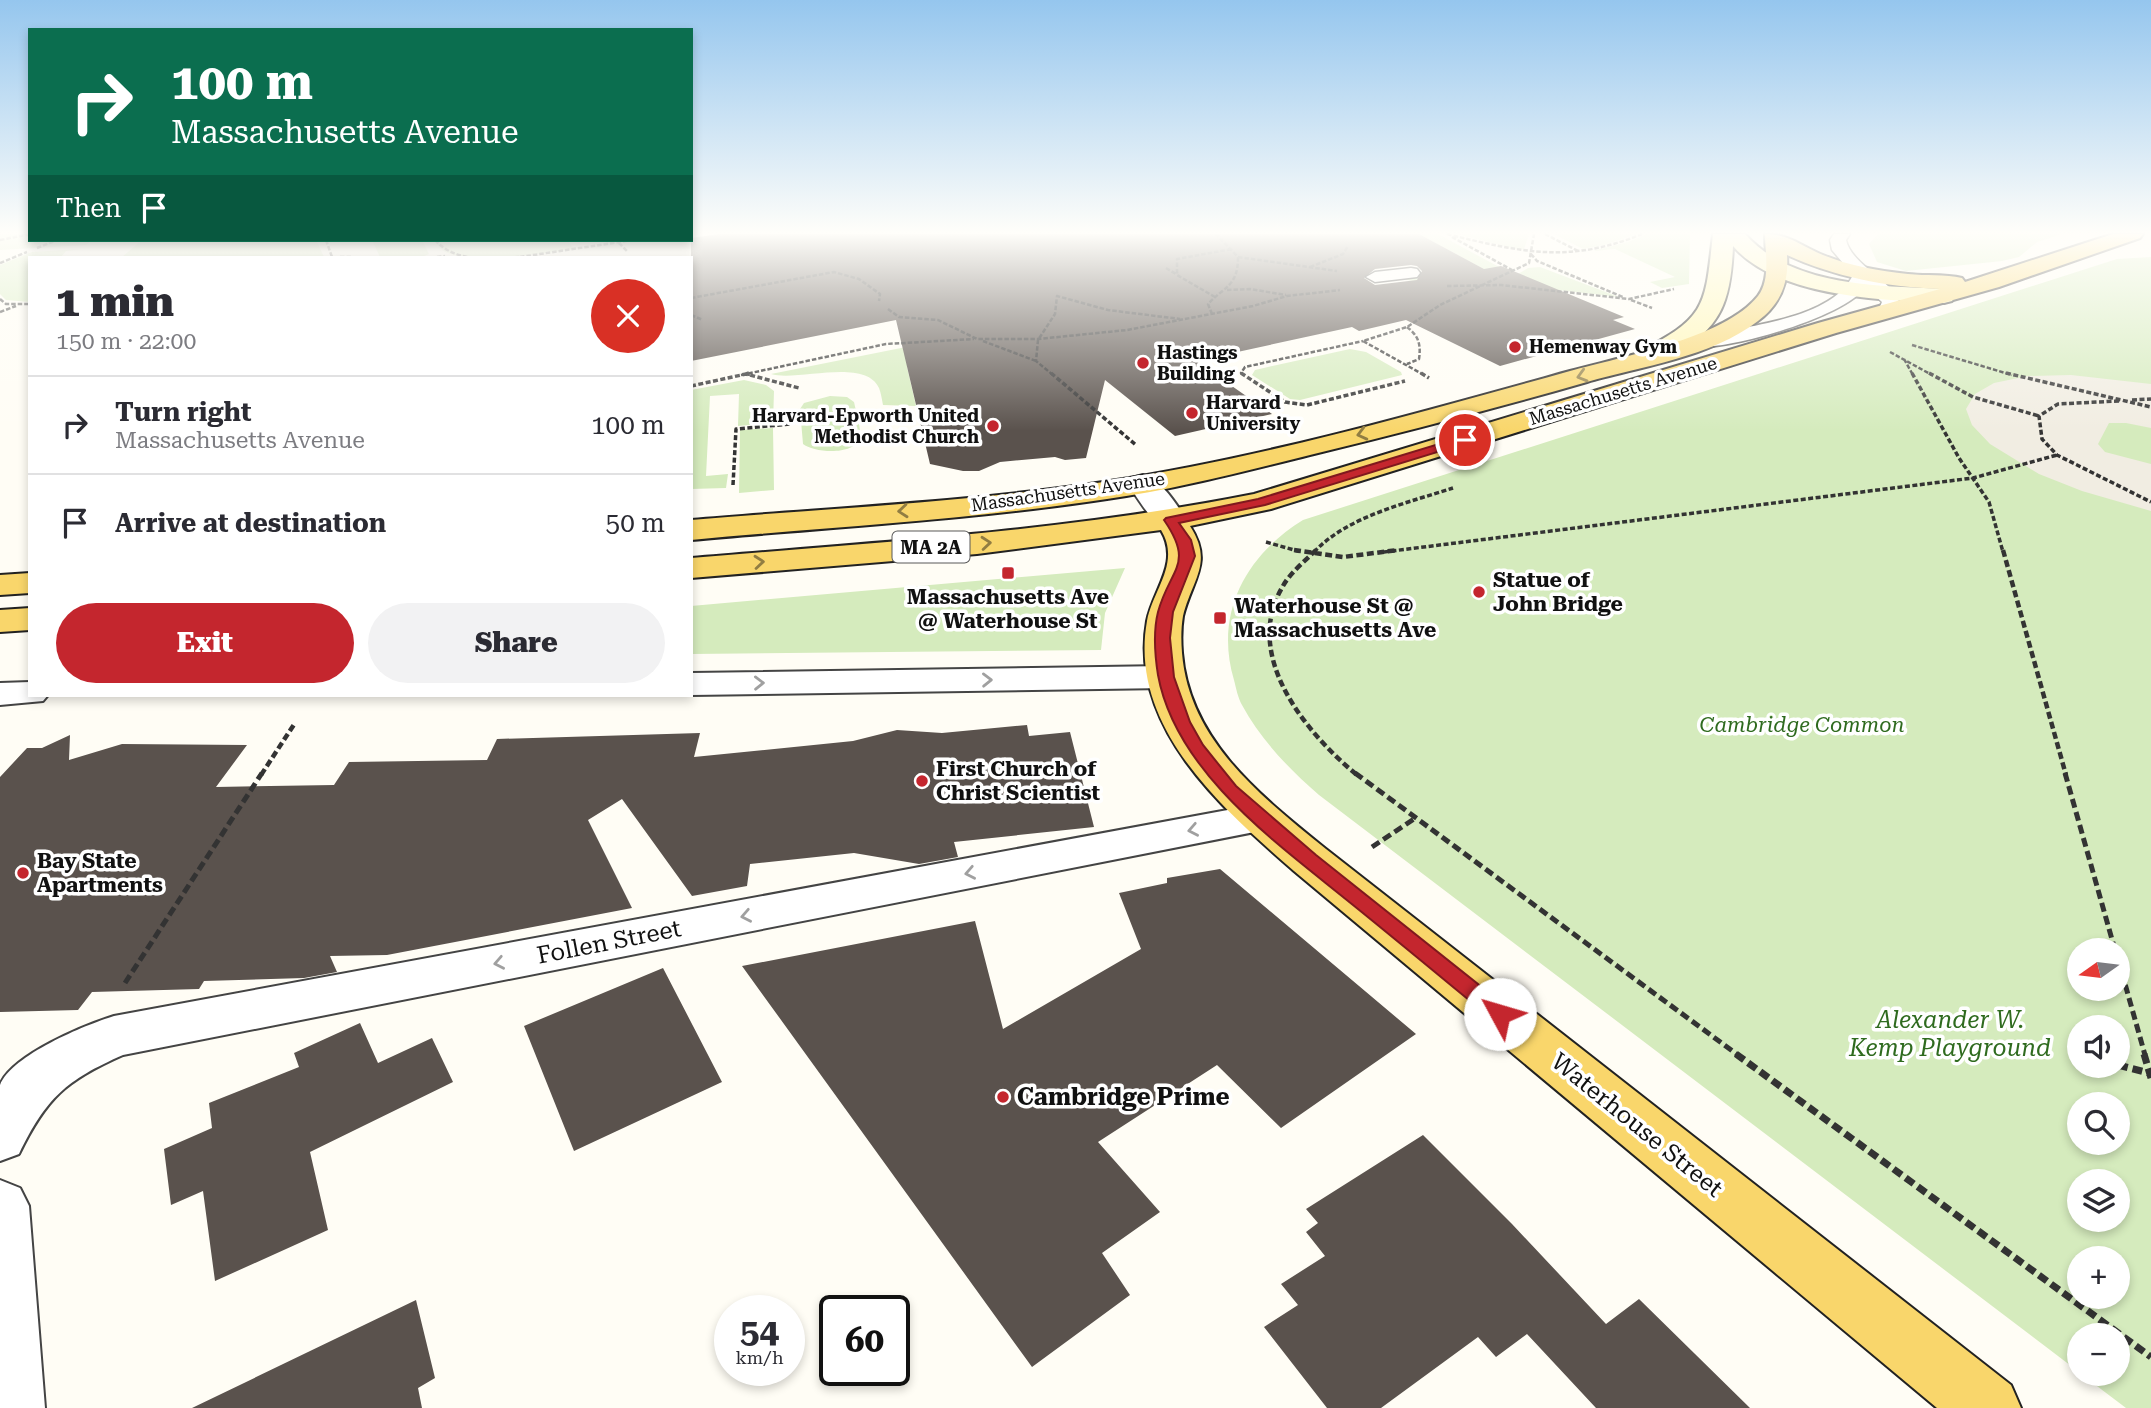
<!DOCTYPE html>
<html lang="en">
<head>
<meta charset="utf-8">
<style>
	:root { --surface:#fff; --page:#f2f2f3; --text:#2b2b33; --muted:#7c7c81; --line:#e1e1e2; --accent:#c4262e }
	body { margin:0; font-family:"Roboto Serif",serif; background:var(--page); color:var(--text); height:100vh; display:flex; flex-direction:column; font-size:26px; white-space:nowrap }
	* { box-sizing:border-box; margin:0 }
	p { font-size:23px; color:var(--muted) }
	.icon { flex:none; width:38px; height:38px; fill:none; stroke:currentColor; stroke-width:2; stroke-linecap:round; stroke-linejoin:round }
	.map { position:relative; flex:1; overflow:hidden }
	.details { position:absolute; left:28px; top:256px; width:665px; height:441px; display:flex; flex-direction:column; background:var(--surface); border-radius:0px; box-shadow:0 4px 10px #0003 }
	.details>* { flex:none }
	.top-card { position:absolute; left:28px; top:28px; width:665px; height:214px; border-radius:0px; box-shadow:0 4px 10px #0003; background:#0b6e4f; color:#fff; overflow:hidden }
	.needle { width:46px; rotate:256deg }
	.buttons { position:absolute; left:2067px; top:938px; display:grid; gap:14px }
	.buttons a { display:grid; place-items:center; width:63px; height:63px; border-radius:50%; background:var(--surface); box-shadow:0 4px 10px #0003; font-size:35px }
	.speed { position:absolute; left:714px; top:1295px; display:flex; gap:14px; font-size:35px; font-weight:700; text-align:center }
	.speed>* { display:grid; place-content:center; width:91px; height:91px; border-radius:50%; background:var(--surface); box-shadow:0 4px 10px #0003; line-height:1 }
	.speed small { font-size:18px; font-weight:400 }
	.speed .limit { border:4px solid #111; border-radius:10px; background:#fff; color:#111 }
	.pin { position:absolute; display:grid; place-items:center; width:60px; height:60px; color:#fff; margin:-30px; border:4px solid #fff; border-radius:50%; box-shadow:0 2px 7px #0007 }
	.me { position:absolute; width:77px; margin:-38px; rotate:309deg; stroke-linejoin:round; filter:drop-shadow(0 0 5px #0008) }
	.turn { display:flex; align-items:center; gap:24px; height:147px; padding:0 28px; font-size:32px }
	.turn .icon { width:91px; height:91px; stroke-width:2.5 }
	.turn b { display:block; font-size:49px; line-height:60px }
	.then { display:flex; align-items:center; height:66px; padding:0 28px; background:#0003; gap:14px; font-size:26px }
	.round { display:grid; place-items:center; flex:none; width:74px; height:74px; border-radius:37px; background:var(--page) }
	.overview { display:flex; align-items:center; justify-content:space-between; height:119px; padding:0 28px }
	h1 { font-size:42px; font-weight:800; line-height:52px }
	.cta { display:flex; gap:14px; margin-top:auto; padding:14px 28px }
	.cta a { flex:1; height:80px; border-radius:42px; background:var(--accent); color:#fff; font-size:28px; font-weight:800; line-height:80px; text-align:center }
	.cta a+a { background:var(--page); color:var(--text) }
	ul { padding:0; list-style:none }
	li { display:flex; align-items:center; gap:21px; height:98px; padding:0 28px; border-top:2px solid var(--line) }
	li div { flex:1 }
	li b { display:block; font-size:26px }
	li em { font-style:normal }
	.map>svg:first-child { display:block }
	.green { fill:#d5ebbd; fill-rule:evenodd }
	.plaza { fill:#f1ede2 }
	.building { fill:#5a524d; fill-rule:evenodd }
	.lines { fill:none; stroke-linecap:round; stroke-linejoin:round }
	.lane-casing { stroke:#444; stroke-width:3 }
	.street-casing { stroke:#444; stroke-width:4 }
	.secondary-casing { stroke:#333; stroke-width:4 }
	.primary-casing { stroke:#222; stroke-width:4 }
	.path-far4 { stroke:#333; stroke-width:2.5; stroke-dasharray:4.5 2; stroke-linecap:butt }
	.path-far3 { stroke:#333; stroke-width:3.5; stroke-dasharray:5 2.5; stroke-linecap:butt }
	.path-far2 { stroke:#333; stroke-width:4.5; stroke-dasharray:7 3.5; stroke-linecap:butt }
	.path-far1 { stroke:#333; stroke-width:5; stroke-dasharray:9 4.5; stroke-linecap:butt }
	.path { stroke:#333; stroke-width:7; stroke-dasharray:10 5; stroke-linecap:butt }
	.lane { fill:#fff; fill-rule:evenodd }
	.street { fill:#fff; fill-rule:evenodd }
	.secondary { fill:#fff6b0; fill-rule:evenodd }
	.primary { fill:#f9d66b; fill-rule:evenodd }
	.oneway { stroke:#917d42 }
	.oneway2 { stroke:#a0a0a0 }
	.route { fill:#c4262e; stroke:#7f191e; stroke-width:2 }
	.poi-dot { fill:#c4262e; stroke:#fff; stroke-width:2.5 }
	.labels { text-anchor:middle; stroke-width:7; stroke-linejoin:round; paint-order:stroke }
	.far-poi-label { font-size:18px; font-weight:bold; fill:#111; stroke:#fff; text-anchor:start }
	.far-street-label { font-size:18px; fill:#111; stroke:#fff }
	.shield { fill:#fff; stroke:#585858; stroke-width:2 }
	.shield-label { font-size:19px; font-weight:bold; fill:#111 }
	.poi-label { font-size:21px; font-weight:bold; fill:#111; stroke:#fff; text-anchor:start }
	.park-label { font-size:21px; font-style:italic; fill:#2f6b1f; stroke:#fff }
	.near-street-label { font-size:24px; fill:#111; stroke:#fff }
	.near-park-label { font-size:24px; font-style:italic; fill:#2f6b1f; stroke:#fff }
	.near-poi-label { font-size:24px; font-weight:bold; fill:#111; stroke:#fff; text-anchor:start }
</style>
</head>
<body>
<div class="map">
<svg width="2151" height="1408" viewBox="0 0 2151 1408">
	<rect width="100%" height="100%" fill="#fffdf5"/>
	<path class="green" d="M0,234H30V240H92L86,245L0,250Z
		M1419,234H1438L1501,268C1478,272 1420,289 1400,277L1417,273L1424,277L1482,268Z
		M1457,234H1529L1524,249L1520,250Z
		M1554,234H1637L1604,245L1583,249Z
		M1647,234H1690L1689,284L1662,288L1650,282L1675,277L1615,249L1592,251L1628,242Z
		M1878,234H2062L2037,242L2019,257L2002,261L1906,271L1877,262L1869,244Z
		M142,240H316L324,257H122Z
		M372,240H422L429,254L422,257H380Z
		M435,240H567L574,249C549,253 460,266 441,249C439,247 437,243 435,240Z
		M81,249L66,251L61,257H30V302L6,300L0,294V265L32,252Z
		M2151,257V1408H2126L2081,1374H2118V1335H2079V1372L1319,795C1289,769 1261,740 1242,705C1238,698 1236,688 1234,680C1214,613 1246,555 1303,520L2117,259ZM2079,950H2118V989H2079ZM2079,1027H2118V1066H2079ZM2079,1104H2118V1143H2079ZM2079,1181H2118V1220H2079ZM2079,1258H2118V1297H2079Z
		M1540,267L1619,297L1558,290L1513,277L1528,268Z
		M916,345L907,367L916,406L883,405C882,400 881,393 879,388C865,357 797,382 771,374Z
		M1350,349L1366,352L1401,372L1402,375L1300,400L1290,399L1252,375L1255,370L1268,367Z
		M744,380L766,385L774,391L773,423L738,426L739,394L710,396L706,476L728,474L726,488L691,489V390Z
		M830,396L847,397L854,402C856,412 861,427 860,437C856,456 814,453 803,444L800,409L804,403Z
		M773,428L774,490L739,493L740,430Z
		M1125,568L1105,613L1101,650L691,654V606Z"/>
	<path class="plaza" d="M2071,375L2151,384V428L2126,423H2109L2098,444L2105,452L2151,464V511L2082,491L2039,474L1990,444L1972,425L1966,409L1975,394L1994,383L2028,376Z"/>
	<path class="building" d="M719,234H1419L1484,269L1501,266L1624,317L1613,320L1635,329L1500,366L1406,320L1359,331L1352,327L1196,361L1272,414L1175,436L1105,380L1086,458L1065,460L1055,457L1000,462L979,471H963L930,464L896,320L691,361V238ZM1411,265L1417,266L1422,271L1417,280L1375,285L1364,278L1375,269Z
		M1027,725L1029,736L1070,732L1094,827L954,842L958,857L919,864L854,853L750,864L747,886L692,896L622,799L588,820L632,908L387,955L330,956L337,972L304,978L204,981L199,989L92,992L78,1010L0,1012V777L27,748H42L70,735L69,760L122,744L247,745L216,787L334,785L349,762L487,760L497,739L700,733L694,757L853,741L897,730L942,733Z
		M1220,869L1416,1034L1281,1128L1217,1065L1098,1142L1160,1212L1102,1253L1130,1295L1032,1367L742,966L975,921L1003,1029L1141,949L1119,893L1167,883V878Z
		M663,968L722,1082L574,1151L524,1026Z
		M360,1023L378,1063L432,1038L453,1082L310,1152L328,1230L215,1281L203,1191L171,1205L164,1149L212,1128L209,1103L299,1067L294,1053Z
		M1423,1135L1512,1224L1606,1324L1639,1299L1750,1408H1596L1527,1334L1496,1357L1478,1337L1381,1408H1327L1264,1327L1298,1305L1281,1284L1325,1256L1306,1232L1318,1223L1306,1209Z
		M416,1300L435,1378L418,1388L422,1408H192Z"/>
	<g class="lines">
		<defs>
			<path id="lane" d="M1834,234H1850L1846,240C1852,267 1900,284 1900,307L1892,317H1880L1877,313L1882,302L1865,287C1848,316 1720,354 1689,346L1686,342L1689,338C1735,327 1831,322 1853,275L1832,250L1830,240Z
				M1411,268L1417,269L1420,273L1417,277L1375,282L1366,277L1375,272Z"/>
			<path id="street" d="M1143,475C1162,480 1176,504 1187,520L1182,527C1175,528 1166,531 1160,526C1150,519 1135,494 1128,484L1132,478Z
				M1166,666L1179,669L1185,677L1179,685L1166,688L691,695H689H691V673Z
				M30,682V695H48L43,701L0,705V683Z
				M1260,804L1275,808L1281,818L1275,828L123,1055C66,1080 46,1098 19,1154L0,1161C0,1145 0,1097 0,1085C12,1055 85,1025 114,1016Z
				M0,1180L20,1188L29,1206L45,1408H0Z"/>
			<path id="secondary" d="M1713,234H1745C1792,287 1878,286 1944,289L1952,291L1955,296L1952,301L1944,303C1880,300 1777,297 1733,246C1731,297 1723,329 1674,353C1662,360 1652,366 1638,362L1634,357L1638,352C1707,318 1705,306 1713,234Z"/>
			<path id="primary" d="M1765,234C1789,234 1801,246 1823,255C1850,266 1879,271 1908,274C1926,276 1945,274 1962,278L1965,282L2113,234H2143L2140,238L1999,287L1836,333L1271,509L1190,526C1214,563 1192,579 1183,616C1181,628 1181,640 1182,653C1189,741 1262,797 1326,849L2011,1385L2021,1408H1937L1294,871C1223,809 1128,727 1147,621C1153,589 1181,563 1161,530L977,554L691,578V558C880,542 1068,531 1254,494L1818,323L1940,289C1887,287 1835,277 1787,255C1789,282 1781,304 1758,321C1711,357 1643,366 1587,382C1497,408 1405,432 1314,454C1246,471 1177,489 1107,499C969,520 830,527 691,540V520C831,508 971,502 1110,481C1265,457 1419,413 1570,371C1620,357 1725,338 1758,296C1771,279 1765,253 1765,234Z
				M30,573V593L0,595V575Z
				M30,608V630L0,632V610Z"/>
		</defs>
		<use href="#lane" class="lane-casing"/>
		<use href="#street" class="street-casing"/>
		<use href="#secondary" class="secondary-casing"/>
		<use href="#primary" class="primary-casing"/>
		<path class="path-far4" d="M1447,234C1521,252 1568,264 1642,234
			M1545,234L1578,251
			M1452,237L1512,270
			M0,240L30,234
			M326,240L332,257
			M435,240C457,264 490,258 520,257
			M619,243L628,252
			M37,248L57,240
			M1531,254L1537,261L1623,297
			M340,257H352
			M437,257L445,256
			M520,257L633,240
			M1238,257L1337,271
			M0,263L27,252
			M1310,267L1343,254L1348,246
			M1166,268L1176,274
			M1447,286L1501,285L1629,299L1674,289
			M1227,290L1250,289L1286,295
			M1215,297L1177,275V259L1232,249
			M691,298L834,272L859,279L880,294L879,301
			M0,299L6,304H30
			M1631,300L1652,308
			M888,309L899,317L938,320L977,339H1038L1127,330L1253,306L1287,296L1340,290
			M0,312L16,306
			M1212,314L1208,304C1225,286 1238,286 1238,257L1216,234
			M691,315L703,320
			M1407,327C1419,336 1421,345 1419,359L1407,364
			M983,341L1036,361
			M1912,345L2012,375
			M1890,352L1932,375
			M1904,359L1913,375
			M741,375L746,374
			M750,375L746,374L886,344L974,339
			M1053,375L1036,361L1038,340L1055,314L1057,296L1108,310L1180,319
			M1244,375L1241,373L1245,367L1363,341
			M1424,375L1363,341L1407,327L1440,305L1529,263L1534,234"/>
		<path class="path-far3" d="M749,373L746,374L799,388
			M1051,373L1136,445
			M1241,373L1285,402L1307,405L1405,381
			M1421,373L1429,378
			M1912,373L1959,458L1989,502L2003,552
			M1929,373L1973,397L2039,416
			M2006,373L2151,407
			M691,386L746,374
			M2132,400L2151,399
			M2119,401L2058,404L2039,416L2042,439L2057,455L2151,502
			M733,485L736,429L790,424
			M1266,542L1301,552
			M1314,552C1348,516 1407,503 1453,488
			M1384,552L1973,478L2057,455"/>
		<path class="path-far2" d="M1294,550L1343,557L1398,550
			M1316,550C1305,561 1290,573 1283,586C1241,655 1306,733 1357,775
			M2003,550L2066,775
			M261,775L295,723"/>
		<path class="path-far1" d="M1355,773L1738,1055
			M2065,773L2115,950
			M1372,847L1414,819
			M2118,959L2145,1055
			M125,983L262,773"/>
		<path class="path" d="M1736,1054L2151,1357
			M2144,1054L2151,1078
			M2118,1065L2149,1073"/>
		<use href="#lane" class="lane"/>
		<use href="#street" class="street"/>
		<use href="#secondary" class="secondary"/>
		<use href="#primary" class="primary"/>
	</g>
	<defs><path id="oneway-chevron" d="M-2-3.5L2.5 0L-2 3.5" fill="none" stroke-width="1.6" stroke-linecap="round" stroke-linejoin="round" transform="scale(1.75)"/></defs>
	<g class="oneway">
		<use href="#oneway-chevron" transform="translate(1582 376) rotate(164)"/>
		<use href="#oneway-chevron" transform="translate(1362 434) rotate(166)"/>
		<use href="#oneway-chevron" transform="translate(903 511) rotate(175)"/>
		<use href="#oneway-chevron" transform="translate(986 543) rotate(-5)"/>
		<use href="#oneway-chevron" transform="translate(759 562) rotate(-5)"/>
	</g>
	<g class="oneway2">
		<use href="#oneway-chevron" transform="translate(987 680) rotate(-1)"/>
		<use href="#oneway-chevron" transform="translate(759 683) rotate(-1)"/>
		<use href="#oneway-chevron" transform="translate(1193 830) rotate(169)"/>
		<use href="#oneway-chevron" transform="translate(970 873) rotate(169)"/>
		<use href="#oneway-chevron" transform="translate(746 916) rotate(169)"/>
		<use href="#oneway-chevron" transform="translate(499 963) rotate(169)"/>
	</g>
	<linearGradient id="sky" x2="0" y2="1"><stop stop-color="#95c6ee"/><stop offset="0.54" stop-color="#fffefa"/><stop offset="1" stop-color="#fffefa" stop-opacity="0"/></linearGradient>
	<rect width="2151" height="431" fill="url(#sky)"/>
	<path class="route" d="M1465,436L1471,440L1470,442L1265,505L1179,523L1191,540L1195,556L1173,612L1170,638L1174,677L1190,722L1203,745L1236,786L1316,855L1508,1008L1511,1014L1508,1020L1500,1022L1493,1020C1447,982 1400,943 1353,905C1281,846 1176,774 1158,675C1155,656 1153,632 1158,612C1170,568 1195,565 1164,520L1166,518L1258,499Z"/>
	<g class="poi-dot">
		<circle cx="1515" cy="347" r="7"/>
		<circle cx="1143" cy="363" r="7"/>
		<circle cx="1192" cy="413" r="7"/>
		<circle cx="993" cy="426" r="7"/>
		<rect x="1001" y="566" width="14" height="14" rx="3.5"/>
		<circle cx="1479" cy="592" r="7"/>
		<rect x="1213" y="611" width="14" height="14" rx="3.5"/>
		<circle cx="922" cy="781" r="7"/>
		<circle cx="23" cy="873" r="7"/>
		<circle cx="1003" cy="1097" r="7"/>
	</g>
	<g class="labels">
		<g class="far-poi-label">
			<text x="1529" y="353">Hemenway Gym</text>
			<text x="1157" y="359">Hastings<tspan x="1157" dy="21">Building</tspan></text>
			<text x="1206" y="409">Harvard<tspan x="1206" dy="21">University</tspan></text>
			<text x="979" y="422" text-anchor="end">Harvard-Epworth United<tspan x="979" dy="21">Methodist Church</tspan></text>
		</g>
		<g class="far-street-label">
			<text transform="translate(1623 391) rotate(-17)" y="6">Massachusetts Avenue</text>
			<text transform="translate(1068 492) rotate(-8)" y="6">Massachusetts Avenue</text>
		</g>
		<rect class="shield" x="892.5" y="531.5" width="77" height="31" rx="5"/>
		<g class="shield-label">
			<text x="931" y="554">MA 2A</text>
		</g>
		<g class="poi-label">
			<text x="1493" y="587">Statue of<tspan x="1493" dy="24">John Bridge</tspan></text>
			<text x="1008" y="604" text-anchor="middle">Massachusetts Ave<tspan x="1008" dy="24">@ Waterhouse St</tspan></text>
			<text x="1234" y="613">Waterhouse St @<tspan x="1234" dy="24">Massachusetts Ave</tspan></text>
			<text x="936" y="776">First Church of<tspan x="936" dy="24">Christ Scientist</tspan></text>
			<text x="37" y="868">Bay State<tspan x="37" dy="24">Apartments</tspan></text>
		</g>
		<g class="park-label">
			<text x="1802" y="732">Cambridge Common</text>
		</g>
		<g class="near-street-label">
			<text transform="translate(609 942) rotate(-11)" y="8">Follen Street</text>
			<text transform="translate(1637 1125) rotate(39)" y="8">Waterhouse Street</text>
		</g>
		<g class="near-park-label">
			<text x="1950" y="1028">Alexander W.<tspan x="1950" dy="28">Kemp Playground</tspan></text>
		</g>
		<g class="near-poi-label">
			<text x="1017" y="1105">Cambridge Prime</text>
		</g>
	</g>
</svg>
<div class="buttons">
<a><svg class="needle" viewBox="-14 -14 28 28"><path d="M0-13l5 13h-10z" fill="#e53935"/><path d="M0 13l5-13h-10z" fill="#7c7c81"/></svg></a>
<a><svg class="icon" aria-label="sound" viewBox="0 0 24 24"><path d="M4 9h4l5-4v14l-5-4H4zM17 9q2 3 0 6"/></svg></a>
<a><svg class="icon" aria-label="search" viewBox="0 0 24 24"><circle cx="10" cy="10" r="6"/><path d="M15 15l6 6"/></svg></a>
<a><svg class="icon" aria-label="layers" viewBox="0 0 24 24"><path d="M12 4l9 5-9 5-9-5zM3 14l9 5 9-5"/></svg></a>
<a>+</a>
<a>−</a>
</div>
<div class="speed"><div>54<small>km/h</small></div><div class="limit">60</div></div>
<div class="pin" style="left:1465px;top:440px;background:#d93025"><svg class="icon" aria-label="arrive" viewBox="0 0 24 24"><path d="M6 21V4h12l-3 4 3 4H6"/></svg></div>
<svg class="me" style="left:1500px;top:1014px" viewBox="-20 -20 40 40"><circle r="19" fill="#fff"/><path d="M0-13L10 11 0 6-10 11z" fill="#c4262e"/></svg>
<div class="top-card">
<div class="turn"><svg class="icon" aria-label="right" viewBox="0 0 24 24"><path d="M7 20v-9h11M14 6l5 5-5 5"/></svg><div><b>100 m</b>Massachusetts Avenue</div></div>
<div class="then">Then<svg class="icon" aria-label="arrive" viewBox="0 0 24 24"><path d="M6 21V4h12l-3 4 3 4H6"/></svg></div>
</div>
<section class="details">
<div class="overview"><div><h1>1 min</h1><p>150 m · 22:00</p></div><a class="round" style="background:#d93025;color:#fff"><svg class="icon" aria-label="close" viewBox="0 0 24 24"><path d="M6 6l12 12M18 6L6 18"/></svg></a></div>
<ul>
<li><svg class="icon" aria-label="right" viewBox="0 0 24 24"><path d="M7 20v-9h11M14 6l5 5-5 5"/></svg><div><b>Turn right</b><p>Massachusetts Avenue</p></div><em>100 m</em></li>
<li><svg class="icon" aria-label="arrive" viewBox="0 0 24 24"><path d="M6 21V4h12l-3 4 3 4H6"/></svg><div><b>Arrive at destination</b></div><em>50 m</em></li>
</ul>
<div class="cta"><a>Exit</a><a>Share</a></div>
</section>
</div>
</body>
</html>
